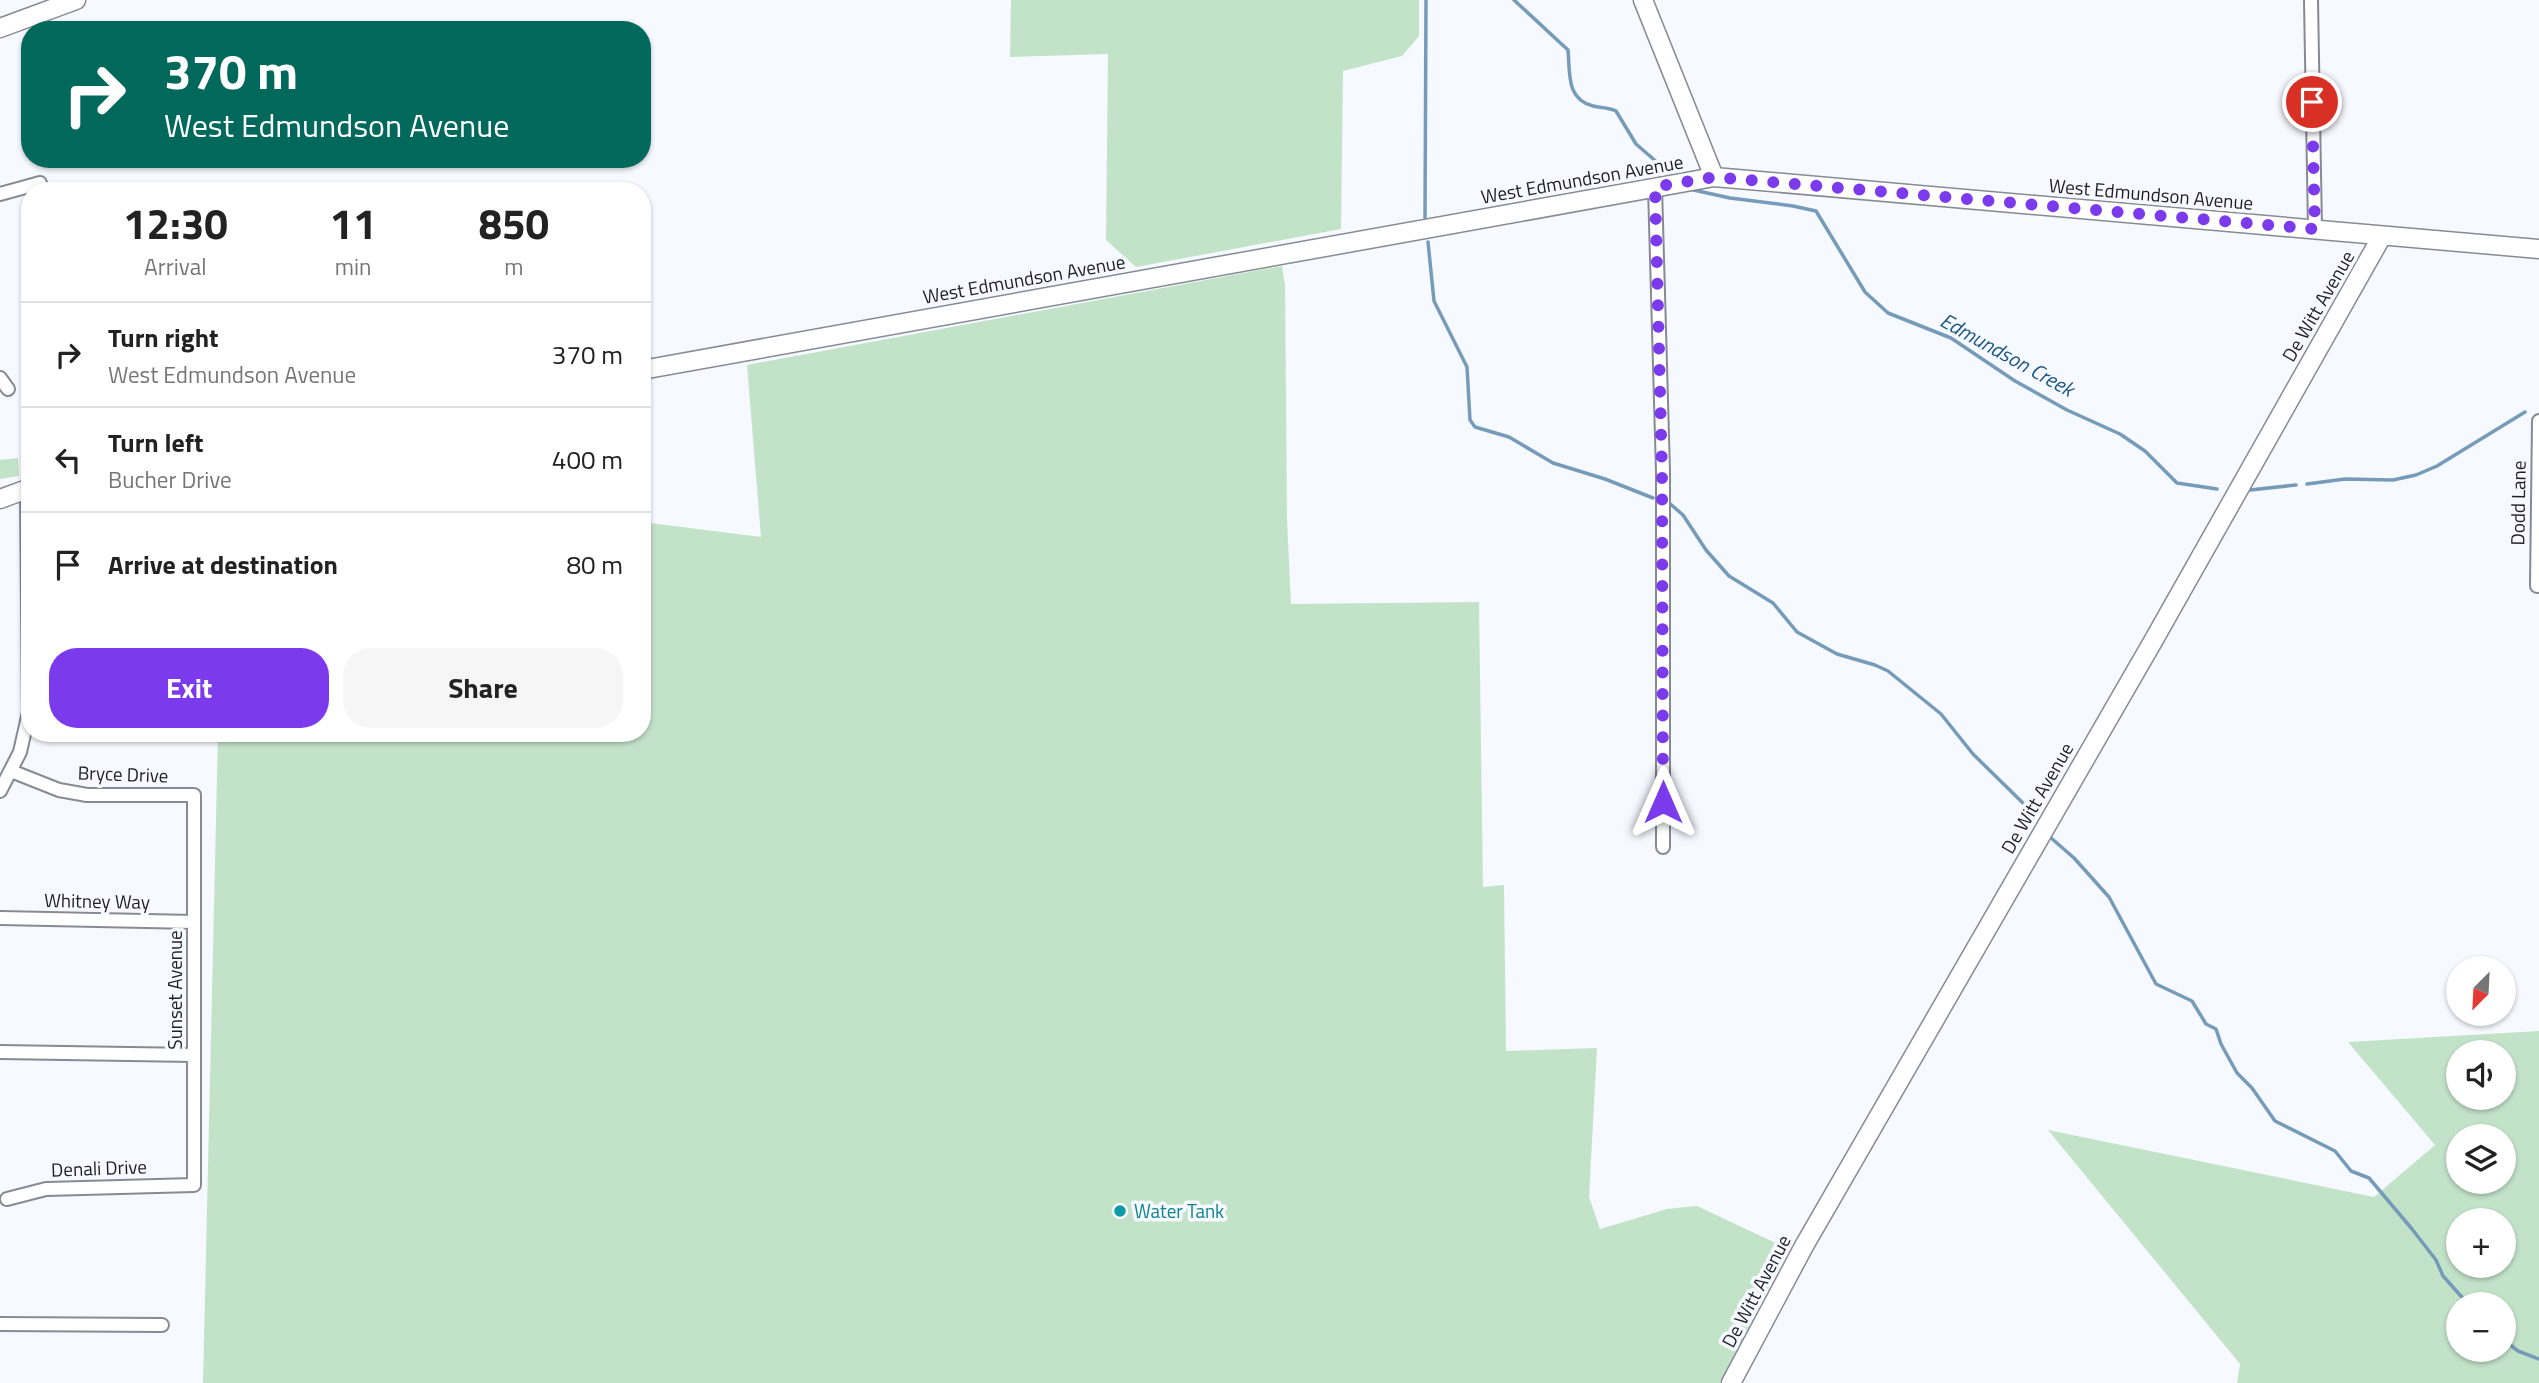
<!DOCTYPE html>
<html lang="en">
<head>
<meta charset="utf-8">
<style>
	:root { --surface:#fff; --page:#f6f6f6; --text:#222; --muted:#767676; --line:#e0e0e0; --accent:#7c3aed }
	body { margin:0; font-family:"Titillium Web",sans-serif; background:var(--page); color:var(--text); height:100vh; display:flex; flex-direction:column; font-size:26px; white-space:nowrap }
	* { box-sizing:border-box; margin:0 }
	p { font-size:23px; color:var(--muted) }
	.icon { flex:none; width:38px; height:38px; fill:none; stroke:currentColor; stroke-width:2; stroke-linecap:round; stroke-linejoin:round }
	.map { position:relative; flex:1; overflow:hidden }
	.details { position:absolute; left:21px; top:182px; width:630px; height:560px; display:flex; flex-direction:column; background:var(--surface); border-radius:28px; box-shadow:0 2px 5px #0004 }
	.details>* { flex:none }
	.top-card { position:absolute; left:21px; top:21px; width:630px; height:147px; border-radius:28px; box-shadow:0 2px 5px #0004; background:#00695c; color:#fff; overflow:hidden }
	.needle { width:46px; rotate:204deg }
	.buttons { position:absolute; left:2446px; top:956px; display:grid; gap:14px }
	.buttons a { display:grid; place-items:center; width:70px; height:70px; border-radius:50%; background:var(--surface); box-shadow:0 2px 5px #0004; font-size:35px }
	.pin { position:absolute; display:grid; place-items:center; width:60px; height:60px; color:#fff; margin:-30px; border:4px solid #fff; border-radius:50%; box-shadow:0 2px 7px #0007 }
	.me { position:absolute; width:77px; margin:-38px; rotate:0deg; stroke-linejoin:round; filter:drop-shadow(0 0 5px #0008) }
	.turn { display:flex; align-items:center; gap:24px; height:147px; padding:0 28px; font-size:32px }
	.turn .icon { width:91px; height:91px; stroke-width:2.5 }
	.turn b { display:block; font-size:49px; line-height:60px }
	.eta { display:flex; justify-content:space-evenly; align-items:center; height:119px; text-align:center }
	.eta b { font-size:42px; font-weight:700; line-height:49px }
	.action { display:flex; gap:14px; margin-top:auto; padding:14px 28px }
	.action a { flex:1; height:80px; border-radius:28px; background:var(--accent); color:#fff; font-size:28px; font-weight:700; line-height:80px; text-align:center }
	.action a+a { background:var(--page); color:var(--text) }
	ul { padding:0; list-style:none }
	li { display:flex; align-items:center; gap:21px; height:105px; padding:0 28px; border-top:2px solid var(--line) }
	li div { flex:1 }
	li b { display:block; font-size:26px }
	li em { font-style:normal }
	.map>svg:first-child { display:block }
	.green { fill:#c3e3c9; fill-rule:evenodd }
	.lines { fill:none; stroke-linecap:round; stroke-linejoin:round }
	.stream { stroke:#769bb9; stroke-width:3.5 }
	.street-casing { stroke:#868a93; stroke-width:16 }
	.secondary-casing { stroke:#868a93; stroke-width:21 }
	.street { stroke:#fff; stroke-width:12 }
	.secondary { stroke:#fff; stroke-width:18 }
	.route { stroke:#7c3aed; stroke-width:12; stroke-dasharray:0 21.6 }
	.culture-dot { fill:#0f9aa8; stroke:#f6f9ff; stroke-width:2.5 }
	.labels { text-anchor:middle; stroke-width:7; stroke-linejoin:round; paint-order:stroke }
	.street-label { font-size:19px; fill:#1e2024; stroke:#f6f9ff }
	.culture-label { font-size:19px; fill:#0d838f; stroke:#f6f9ff; text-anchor:start }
	.water-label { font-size:21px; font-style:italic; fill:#1f5981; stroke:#f6f9ff }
</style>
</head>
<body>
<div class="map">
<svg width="2539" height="1383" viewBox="0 0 2539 1383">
	<rect width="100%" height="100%" fill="#f6f9ff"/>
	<path class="green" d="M1011,0H1419V36L1402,56L1343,71L1341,229L1136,267L1106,240L1108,54L1010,57Z
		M1282,266L1285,285L1287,520L1291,604L1479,602L1483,887L1504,885L1506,1051L1597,1048L1589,1197L1600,1229L1667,1209L1697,1206L1780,1245L1786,1254L1720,1383H203L218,733H642V522L761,537L747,365Z
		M18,458L19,476L0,479V460Z
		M2539,1031V1383H2237L2240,1364L2048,1130L2374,1197L2435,1145L2348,1042ZM2459,1052H2504V1097H2459ZM2459,1136H2504V1181H2459ZM2459,1220H2504V1265H2459ZM2459,1304H2504V1349H2459Z"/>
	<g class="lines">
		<path class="stream" d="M1514,0L1568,50C1570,73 1566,99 1593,106C1601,108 1608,107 1616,111L1636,144L1674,177
			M1689,189L1730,198L1793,206L1816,211L1865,292L1888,313L1951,338L2015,381L2067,410L2120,434L2145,451L2177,483L2217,489
			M1425,218L1426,0
			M1428,242L1434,301L1467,367L1470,420L1475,427L1509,437L1553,463L1605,479L1653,498
			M2307,484L2345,479L2393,480L2416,475L2437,466L2525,412
			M2250,490L2296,485
			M1668,502L1683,515L1706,550L1729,576L1773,603L1797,632L1837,654L1875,665L1888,671L1941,714L1973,754L2027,807
			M2050,837L2074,858L2109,897L2156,984L2192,1001L2206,1024L2216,1029L2221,1044L2237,1073L2252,1088L2275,1121L2335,1151L2351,1171L2369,1178L2412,1229L2436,1260L2443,1276L2468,1304
			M2504,1340L2518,1351L2539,1359"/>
		<defs>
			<path id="street" d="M2311,0L2315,229
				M1655,187L1663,472V847
				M0,194L40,183
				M0,378L8,389
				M2537,586L2539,421
				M0,791L20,752L29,712L27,488
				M0,918L194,922
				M0,1052L194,1055
				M7,1199L46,1189L194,1185V795H87L59,790L11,771
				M0,1324L162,1325"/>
			<path id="secondary" d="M1643,0L1714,177
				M0,28L76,0
				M642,370L1714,177L2539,249
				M0,499L30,488
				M1731,1383L1804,1246L2152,643L2382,236"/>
		</defs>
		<use href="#street" class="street-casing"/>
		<use href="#secondary" class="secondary-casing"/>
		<use href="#street" class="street"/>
		<use href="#secondary" class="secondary"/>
	</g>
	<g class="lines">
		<path class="route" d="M1663,802L1662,472L1655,187L1714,177L2315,229L2312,102"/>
	</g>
	<circle class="culture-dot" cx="1120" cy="1211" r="7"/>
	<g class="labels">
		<g class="street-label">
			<text transform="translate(1582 179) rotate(-10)" y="7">West Edmundson Avenue</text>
			<text transform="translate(2151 194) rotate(5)" y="7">West Edmundson Avenue</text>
			<text transform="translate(1024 279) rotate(-10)" y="7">West Edmundson Avenue</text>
			<text transform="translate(2318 306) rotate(-60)" y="7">De Witt Avenue</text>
			<text transform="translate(2518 503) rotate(-89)" y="7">Dodd Lane</text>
			<text transform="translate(123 774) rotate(2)" y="7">Bryce Drive</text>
			<text transform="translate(2037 798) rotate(-60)" y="7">De Witt Avenue</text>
			<text transform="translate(97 901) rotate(1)" y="7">Whitney Way</text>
			<text transform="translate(175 990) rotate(-90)" y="7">Sunset Avenue</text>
			<text transform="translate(99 1168) rotate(-2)" y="7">Denali Drive</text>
			<text transform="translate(1756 1291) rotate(-62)" y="7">De Witt Avenue</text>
		</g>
		<g class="culture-label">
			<text x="1134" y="1218">Water Tank</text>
		</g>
		<g class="water-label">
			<text transform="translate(2007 355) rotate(29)" y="7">Edmundson Creek</text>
		</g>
	</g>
</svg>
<div class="buttons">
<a><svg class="needle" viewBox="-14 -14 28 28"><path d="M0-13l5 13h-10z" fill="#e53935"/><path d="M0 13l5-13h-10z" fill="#767676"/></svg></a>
<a><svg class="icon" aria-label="sound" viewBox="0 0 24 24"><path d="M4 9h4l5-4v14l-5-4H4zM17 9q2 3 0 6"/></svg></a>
<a><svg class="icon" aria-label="layers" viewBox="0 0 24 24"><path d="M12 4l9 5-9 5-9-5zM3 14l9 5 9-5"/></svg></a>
<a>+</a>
<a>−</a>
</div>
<div class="pin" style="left:2312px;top:102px;background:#d93025"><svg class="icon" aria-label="arrive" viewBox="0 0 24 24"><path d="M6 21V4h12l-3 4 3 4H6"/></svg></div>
<svg class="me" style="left:1663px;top:802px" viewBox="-20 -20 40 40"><path d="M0-17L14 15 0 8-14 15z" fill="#7c3aed" stroke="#fff" stroke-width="4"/></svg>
<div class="top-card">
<div class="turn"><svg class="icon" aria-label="right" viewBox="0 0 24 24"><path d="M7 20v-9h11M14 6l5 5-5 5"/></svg><div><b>370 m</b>West Edmundson Avenue</div></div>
</div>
<section class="details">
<div class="eta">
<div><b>12:30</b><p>Arrival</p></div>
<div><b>11</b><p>min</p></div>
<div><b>850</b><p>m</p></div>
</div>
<ul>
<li><svg class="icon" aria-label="right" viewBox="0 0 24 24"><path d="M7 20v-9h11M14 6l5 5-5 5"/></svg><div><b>Turn right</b><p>West Edmundson Avenue</p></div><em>370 m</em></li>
<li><svg class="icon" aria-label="left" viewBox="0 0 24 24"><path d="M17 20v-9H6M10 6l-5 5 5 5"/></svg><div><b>Turn left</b><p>Bucher Drive</p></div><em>400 m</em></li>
<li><svg class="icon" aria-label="arrive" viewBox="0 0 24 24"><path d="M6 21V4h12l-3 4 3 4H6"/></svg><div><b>Arrive at destination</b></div><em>80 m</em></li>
</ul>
<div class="action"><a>Exit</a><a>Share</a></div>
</section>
</div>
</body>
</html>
